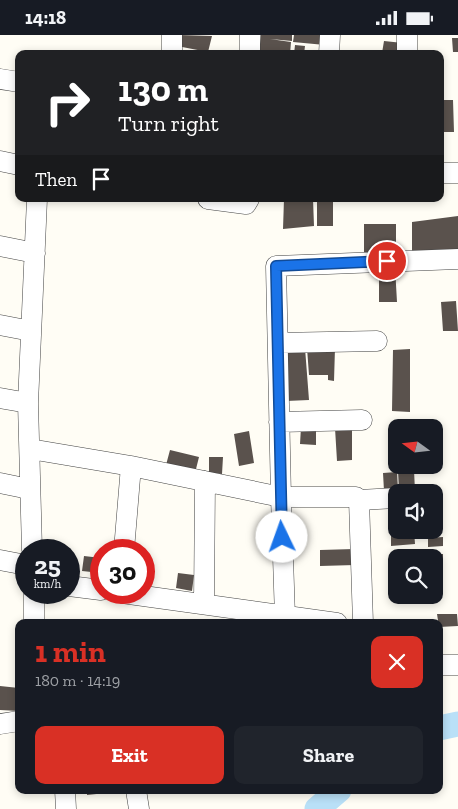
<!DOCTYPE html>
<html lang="en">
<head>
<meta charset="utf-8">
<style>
	:root { --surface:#171b24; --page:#20242c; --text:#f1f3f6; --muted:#9ea1a6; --accent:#d93025 }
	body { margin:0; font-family:"Zilla Slab",serif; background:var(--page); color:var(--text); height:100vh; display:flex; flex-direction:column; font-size:19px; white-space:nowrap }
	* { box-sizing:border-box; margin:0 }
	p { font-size:16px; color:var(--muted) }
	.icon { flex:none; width:28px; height:28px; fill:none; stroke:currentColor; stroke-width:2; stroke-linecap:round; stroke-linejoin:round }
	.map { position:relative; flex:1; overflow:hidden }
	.drawer { position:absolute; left:15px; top:584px; width:428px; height:175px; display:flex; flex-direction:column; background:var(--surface); border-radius:10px; box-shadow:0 2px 8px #0003 }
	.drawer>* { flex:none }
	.guide { position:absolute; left:15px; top:15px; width:429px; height:152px; border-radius:10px; box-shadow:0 2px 8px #0003; background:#202124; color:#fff; overflow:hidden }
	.needle { width:32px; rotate:285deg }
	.buttons { position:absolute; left:388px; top:384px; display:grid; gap:10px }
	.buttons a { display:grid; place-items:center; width:55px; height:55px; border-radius:10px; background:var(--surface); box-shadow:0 2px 8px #0003; font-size:25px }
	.speed { position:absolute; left:15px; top:504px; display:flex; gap:10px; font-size:25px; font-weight:700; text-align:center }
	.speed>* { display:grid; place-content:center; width:65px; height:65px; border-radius:50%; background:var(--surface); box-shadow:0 2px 8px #0003; line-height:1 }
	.speed small { font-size:12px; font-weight:400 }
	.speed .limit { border:8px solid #d22; background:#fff; color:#111 }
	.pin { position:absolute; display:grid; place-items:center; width:42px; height:42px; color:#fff; margin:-21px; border:2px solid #fff; border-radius:50%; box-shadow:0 1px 5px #0007 }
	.me { position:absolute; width:55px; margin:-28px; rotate:357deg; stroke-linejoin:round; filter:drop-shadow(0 0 4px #0008) }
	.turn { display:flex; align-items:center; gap:18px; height:105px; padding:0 20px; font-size:22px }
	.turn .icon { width:65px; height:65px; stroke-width:2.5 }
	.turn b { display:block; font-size:35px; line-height:42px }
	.then { display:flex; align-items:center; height:48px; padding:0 20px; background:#0003; gap:10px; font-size:19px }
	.round { display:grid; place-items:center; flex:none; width:52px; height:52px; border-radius:10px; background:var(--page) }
	.headline { display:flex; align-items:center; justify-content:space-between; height:85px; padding:0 20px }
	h1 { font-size:30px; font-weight:700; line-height:38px; color:var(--accent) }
	.action { display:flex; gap:10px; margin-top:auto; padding:10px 20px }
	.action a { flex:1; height:58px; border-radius:10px; background:var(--accent); color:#fff; font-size:20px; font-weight:700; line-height:58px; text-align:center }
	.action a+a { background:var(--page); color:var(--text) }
	.status { display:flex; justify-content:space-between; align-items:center; height:35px; padding:0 25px; background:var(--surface); direction:ltr }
	.status svg { height:14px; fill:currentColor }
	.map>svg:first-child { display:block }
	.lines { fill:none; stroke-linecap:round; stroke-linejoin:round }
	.river { stroke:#b9e0f7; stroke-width:25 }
	.building { fill:#5a524d }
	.minor-casing { stroke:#444; stroke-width:21 }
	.minor { stroke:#fff; stroke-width:20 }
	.route-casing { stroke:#114b97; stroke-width:12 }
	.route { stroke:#1a73e8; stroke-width:9 }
</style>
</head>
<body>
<div class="status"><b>14:18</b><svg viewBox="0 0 49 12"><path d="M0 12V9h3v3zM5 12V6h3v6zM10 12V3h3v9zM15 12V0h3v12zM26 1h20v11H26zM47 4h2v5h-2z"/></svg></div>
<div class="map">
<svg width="458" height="774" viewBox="0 0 458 774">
	<rect width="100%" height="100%" fill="#fffdf5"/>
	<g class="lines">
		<path class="river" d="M439,693L458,689
			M317,774L339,755"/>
	</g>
	<path class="building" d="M179,0L212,1L208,17L177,11Z
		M261,0H292V6L270,4L291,7L290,19L259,18Z
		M294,0H326L325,10L293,7Z
		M452,3H458V17H453Z
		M384,6L403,8L402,19L382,18Z
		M295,10L305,11L304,19H294Z
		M440,65H453L454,97H441Z
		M284,164H313L314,191L283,194Z
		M317,164H333V191H317Z
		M458,181V219H412V187Z
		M364,189H396V220H364Z
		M395,232L397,267H379V234Z
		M456,266L458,296H443L441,267Z
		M305,313L309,365L286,366L284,315Z
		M307,313H335L334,346L328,345V340H309Z
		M410,314V377L392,376L393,315Z
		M352,389V425L337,426L335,393Z
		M301,392L316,393V410L300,409Z
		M249,396L254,428L239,431L234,399Z
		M170,415L199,422L195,438L166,430Z
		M209,422H223L222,439L209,438Z
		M398,435H414L415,456H399Z
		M397,437L398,455L384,456L383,438Z
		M391,495H414L415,509L391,511Z
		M443,502V511L428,512V503Z
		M354,514L355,530L320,531V515Z
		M428,519H443V529H434V522H428Z
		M84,521L101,523V538L82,536Z
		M178,538L194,540L192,556L176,553Z
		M437,579H457L458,591L439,592Z
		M0,651L19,653V676L0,675Z
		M87,755H106V758L87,760Z"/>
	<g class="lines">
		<defs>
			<path id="minor" d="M250,0V19
				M172,19V0
				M329,19L330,0
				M407,19V0
				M0,44L19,47
				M0,126L19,130
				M440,138H458
				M208,164L246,169L249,164
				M0,211L35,218
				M0,290L31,296
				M278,308L377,306
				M0,363L28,368
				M279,387L362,385
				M30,414L131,431L281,462H356L359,465L363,588
				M0,448L29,454
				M359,465L396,463
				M32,515L28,368L37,164
				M124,515L131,431
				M0,525L26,530
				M69,551L101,555
				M34,558V588
				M122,558L337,588
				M204,569L205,446
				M285,582L281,462L276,231L458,224
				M439,630H458
				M0,689L19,686
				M65,755L66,774
				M136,755L139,774"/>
		</defs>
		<use href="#minor" class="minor-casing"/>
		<use href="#minor" class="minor"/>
	</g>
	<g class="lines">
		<defs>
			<path id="route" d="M282,502L276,231L387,226"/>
		</defs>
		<use href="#route" class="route-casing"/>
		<use href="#route" class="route"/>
	</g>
</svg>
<div class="buttons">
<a><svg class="needle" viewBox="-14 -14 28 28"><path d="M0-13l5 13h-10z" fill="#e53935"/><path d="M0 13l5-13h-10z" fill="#9ea1a6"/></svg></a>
<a><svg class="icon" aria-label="sound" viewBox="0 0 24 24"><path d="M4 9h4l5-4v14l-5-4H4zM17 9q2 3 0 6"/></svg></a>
<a><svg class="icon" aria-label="search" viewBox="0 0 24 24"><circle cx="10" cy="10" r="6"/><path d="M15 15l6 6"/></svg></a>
</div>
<div class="speed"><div>25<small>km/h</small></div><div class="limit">30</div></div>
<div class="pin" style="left:387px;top:226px;background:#d93025"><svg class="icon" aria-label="arrive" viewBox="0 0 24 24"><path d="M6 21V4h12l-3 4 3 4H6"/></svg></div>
<svg class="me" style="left:282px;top:502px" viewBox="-20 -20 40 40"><circle r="19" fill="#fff"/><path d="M0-13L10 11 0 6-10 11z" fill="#1a73e8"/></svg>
<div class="guide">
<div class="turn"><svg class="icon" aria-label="right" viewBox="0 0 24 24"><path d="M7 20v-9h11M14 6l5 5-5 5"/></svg><div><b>130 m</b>Turn right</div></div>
<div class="then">Then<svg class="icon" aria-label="arrive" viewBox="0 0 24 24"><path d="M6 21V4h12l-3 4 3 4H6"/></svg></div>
</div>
<section class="drawer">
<div class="headline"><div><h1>1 min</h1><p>180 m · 14:19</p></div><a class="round" style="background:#d93025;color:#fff"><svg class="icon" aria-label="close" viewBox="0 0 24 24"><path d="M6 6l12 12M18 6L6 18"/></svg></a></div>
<div class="action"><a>Exit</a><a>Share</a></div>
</section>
</div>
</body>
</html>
